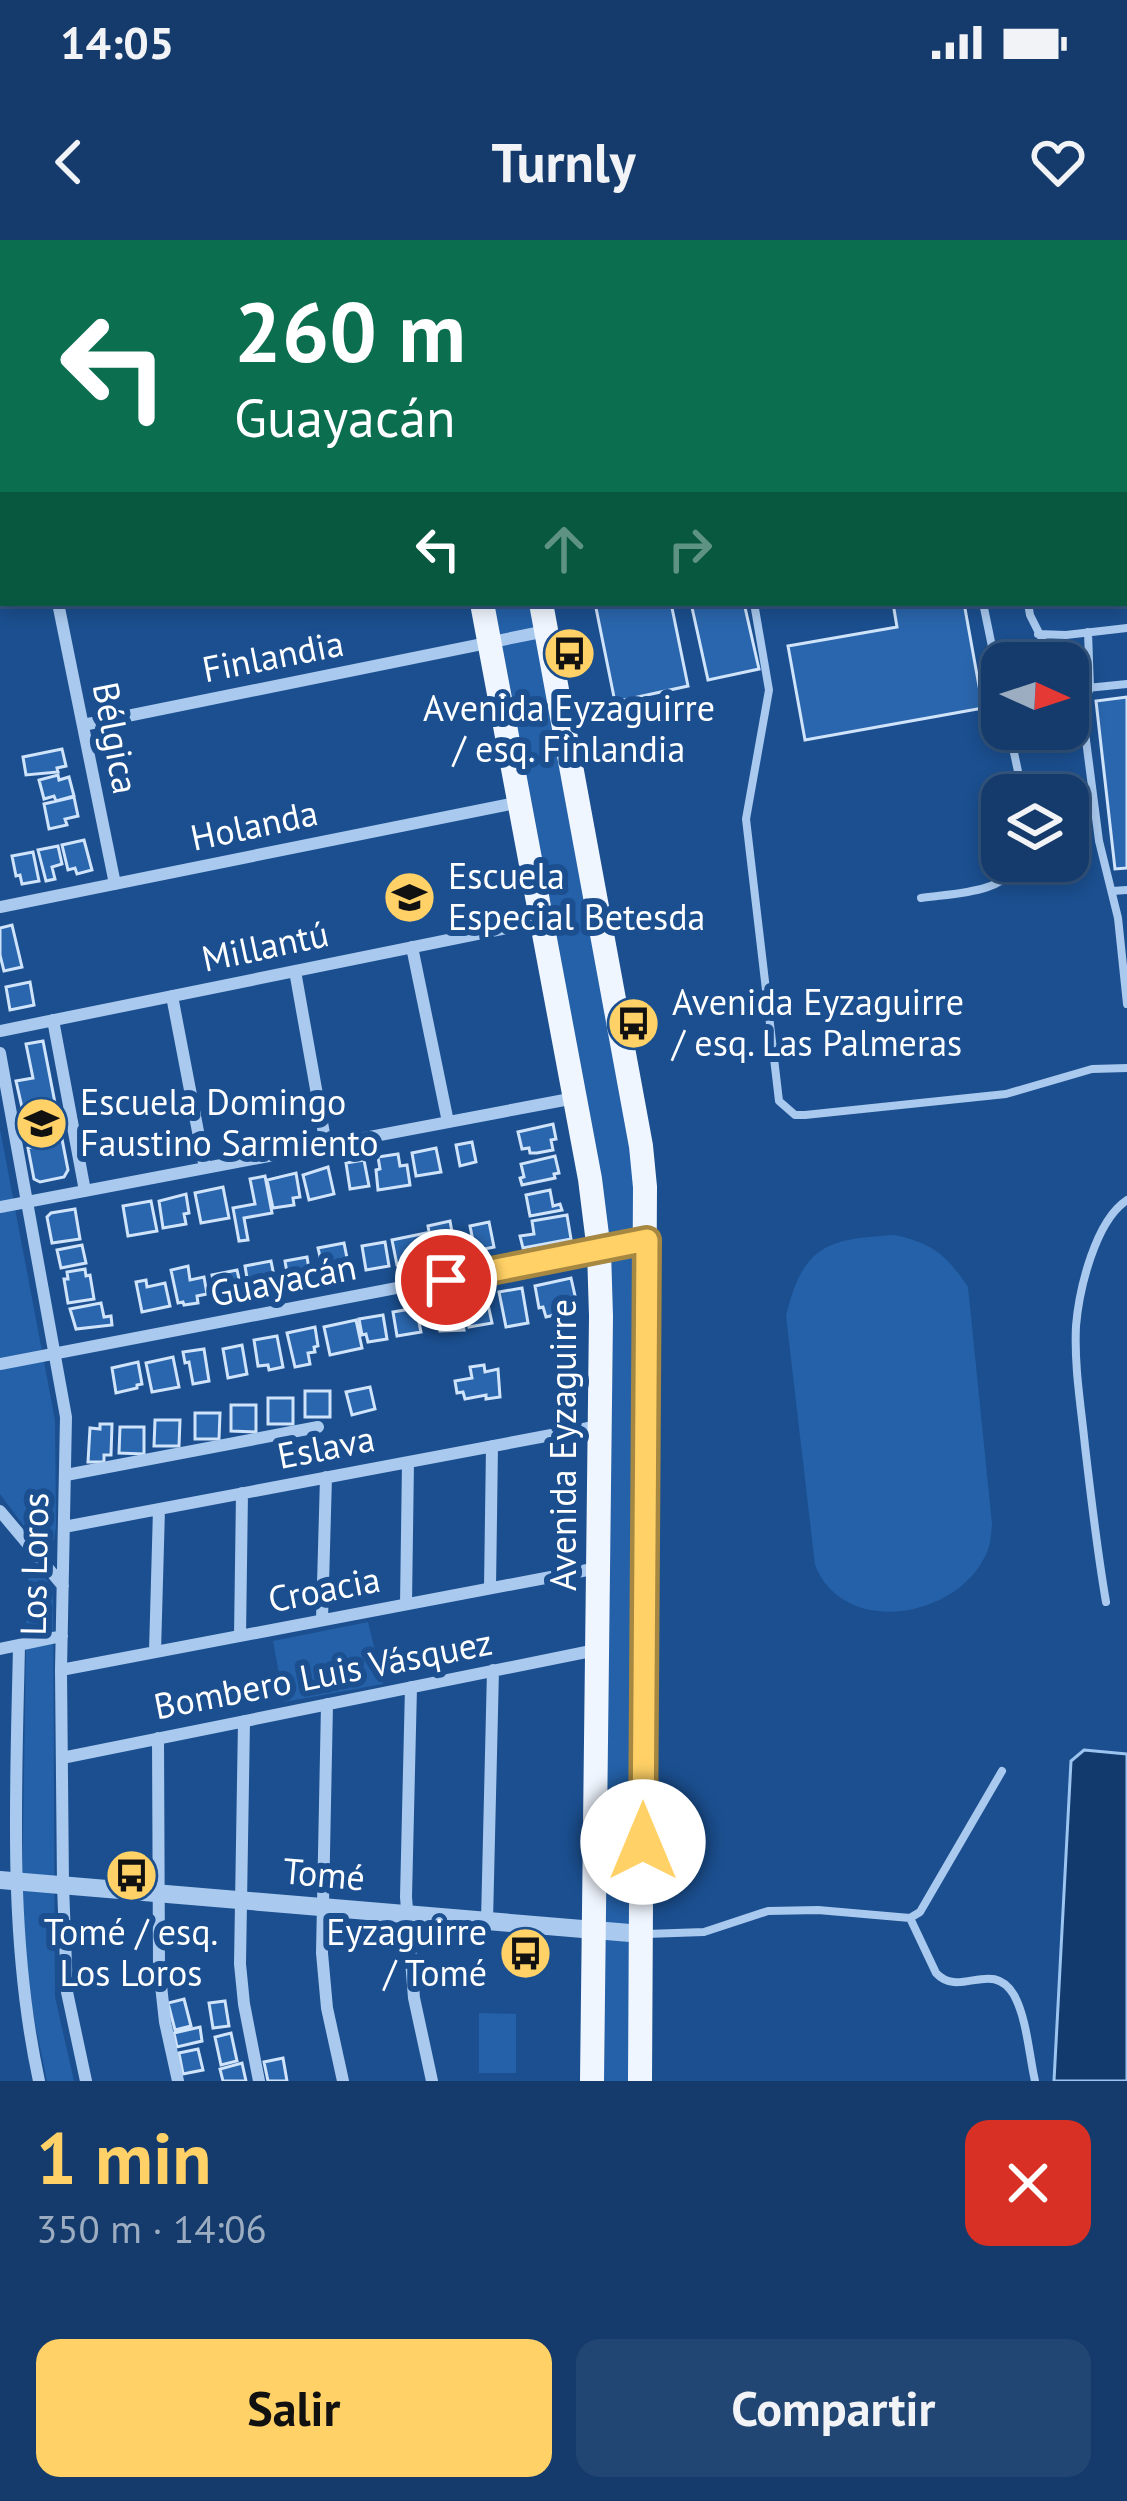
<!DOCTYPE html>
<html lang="es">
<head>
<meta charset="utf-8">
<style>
	:root { --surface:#143b6b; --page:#214673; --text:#f1f3f6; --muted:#9dadc1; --line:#33557e; --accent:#ffd166 }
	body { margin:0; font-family:"PT Sans",sans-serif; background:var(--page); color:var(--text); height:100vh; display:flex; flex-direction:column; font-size:45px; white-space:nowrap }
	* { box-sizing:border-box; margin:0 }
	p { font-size:39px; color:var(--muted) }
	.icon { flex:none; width:66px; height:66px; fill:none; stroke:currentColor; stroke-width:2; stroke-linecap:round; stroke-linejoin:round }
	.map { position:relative; height:1841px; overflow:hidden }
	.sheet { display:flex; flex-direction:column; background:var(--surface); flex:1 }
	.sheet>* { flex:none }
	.guide { position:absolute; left:0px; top:0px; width:1128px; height:366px; box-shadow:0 6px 18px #0003,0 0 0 3px var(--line); background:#0b6e4f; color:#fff; overflow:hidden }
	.needle { width:78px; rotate:93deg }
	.buttons { position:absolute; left:981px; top:402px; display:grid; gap:24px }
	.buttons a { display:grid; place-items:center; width:108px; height:108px; border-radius:24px; background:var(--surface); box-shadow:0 6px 18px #0003,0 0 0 3px var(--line); font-size:60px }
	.pin { position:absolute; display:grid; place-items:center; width:102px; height:102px; color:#fff; margin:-51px; border:6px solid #fff; border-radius:50%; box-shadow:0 3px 12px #0007 }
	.me { position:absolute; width:132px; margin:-66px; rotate:0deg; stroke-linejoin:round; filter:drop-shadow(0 0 9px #0008) }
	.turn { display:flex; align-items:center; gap:42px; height:252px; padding:0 36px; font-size:54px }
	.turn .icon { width:156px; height:156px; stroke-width:2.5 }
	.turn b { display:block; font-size:84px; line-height:102px }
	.lanes { display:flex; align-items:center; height:114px; padding:0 36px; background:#0003; justify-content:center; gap:60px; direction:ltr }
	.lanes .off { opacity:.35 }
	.round { display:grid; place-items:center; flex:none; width:126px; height:126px; border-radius:24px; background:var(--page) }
	.headline { display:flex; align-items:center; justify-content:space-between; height:204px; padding:0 36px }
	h1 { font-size:72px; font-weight:800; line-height:90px; color:var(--accent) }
	.primary-button { display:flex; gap:24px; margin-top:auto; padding:24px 36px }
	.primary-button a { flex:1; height:138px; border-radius:24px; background:var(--accent); color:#111; font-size:48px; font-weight:800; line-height:138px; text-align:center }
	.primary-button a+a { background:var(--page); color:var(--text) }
	.status { display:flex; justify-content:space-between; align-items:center; height:84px; padding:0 60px; background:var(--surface); direction:ltr }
	.status svg { height:33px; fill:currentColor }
	header { display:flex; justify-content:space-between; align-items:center; height:156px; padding:0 36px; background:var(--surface); font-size:54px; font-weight:800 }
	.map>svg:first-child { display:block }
	.green { fill:#2461a8 }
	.water { fill:#123a6d; stroke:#9cc4f0; stroke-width:3 }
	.building { fill:#2a66ad; stroke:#cfe3fa; stroke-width:3 }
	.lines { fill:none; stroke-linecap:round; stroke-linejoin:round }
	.service { stroke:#a9c9ee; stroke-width:8 }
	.minor { stroke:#a9c9ee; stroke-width:12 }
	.tertiary { stroke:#a9c9ee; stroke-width:18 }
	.primary { stroke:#f0f6ff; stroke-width:24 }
	.route-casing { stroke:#a68842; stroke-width:30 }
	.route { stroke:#ffd166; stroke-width:21 }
	.labels { text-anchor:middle; stroke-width:12; stroke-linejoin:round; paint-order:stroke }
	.street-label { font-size:36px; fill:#fff; stroke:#1b4f8f }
	.poi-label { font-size:36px; fill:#fff; stroke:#1b4f8f; text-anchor:start }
</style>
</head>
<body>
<div class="status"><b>14:05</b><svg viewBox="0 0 49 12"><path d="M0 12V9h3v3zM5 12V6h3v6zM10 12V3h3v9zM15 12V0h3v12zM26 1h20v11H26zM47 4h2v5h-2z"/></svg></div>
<header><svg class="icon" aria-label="back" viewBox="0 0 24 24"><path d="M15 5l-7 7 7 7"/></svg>Turnly<svg class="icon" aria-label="heart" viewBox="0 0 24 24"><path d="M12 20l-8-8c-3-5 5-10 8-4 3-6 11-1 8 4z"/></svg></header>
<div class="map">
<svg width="1127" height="1841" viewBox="0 0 1127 1841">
	<rect width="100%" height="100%" fill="#1b4f8f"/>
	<path class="green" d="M488,363H532L633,911L636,977L632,1841H598L607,1038Z
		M0,889L55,1180L56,1287L54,1300L38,1305L0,1254Z
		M895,995C933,1004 946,1014 968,1047L992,1284C991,1293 991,1304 987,1312C960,1378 844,1399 815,1325L786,1076C803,1005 827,999 895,995Z
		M34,1321L53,1349L55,1757L74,1841H47L29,1754L22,1659L27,1343Z
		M368,1382L383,1444L284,1462L273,1401Z
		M479,1773L516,1774V1833H479Z"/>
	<path class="water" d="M1084,1510L1127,1514V1841H1054L1071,1521Z"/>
	<path class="building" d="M828,0H900V3H828Z
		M981,0H1074V3H982Z
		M1125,248H1127L1125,350Z
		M595,363H671L688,446L615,462Z
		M691,363H744L759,429L708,440Z
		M893,363H964L983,468L805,500L788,406L897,387Z
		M1127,457V628L1115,629L1096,461Z
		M62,509L66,526L57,528L58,532L26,535L23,517Z
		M58,535L59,540L69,537L74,556L56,561L54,556L44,559L39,540Z
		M74,557L78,576L65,579L67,585L49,589L44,564Z
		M84,600L92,630L77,634L75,628L68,630L62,605Z
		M58,606L62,624L52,627L55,639L46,641L38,610Z
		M33,612L39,641L22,644L20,635L16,636L12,616Z
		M12,685L22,727L4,731L0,715V688Z
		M30,742L34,765L10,770L6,747Z
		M43,801L68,930L64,937L40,942L34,939L28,908L31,907L16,841L33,838L26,804Z
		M553,884L556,899L551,900L553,910L537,913H530L529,908L522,909L518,892Z
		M472,902L476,922L460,926L456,905Z
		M436,908L441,932L416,936L412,913Z
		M398,914L400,926L407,925L410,945L378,950L376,930L380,929L378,917Z
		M555,916L559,933L554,934L555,938L522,945L520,938L524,937L521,924Z
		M364,920L369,946L350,949L346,923Z
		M328,927L334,954L309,960L303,935Z
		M296,933L300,957L293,958L294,965L273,968L267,940Z
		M265,936L272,973L244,978L248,1000L239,1001L233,968L255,964L250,939Z
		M223,947L229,978L201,983L195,953Z
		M550,950L553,966L560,964L562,970L530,976L526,955Z
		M186,954L189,973L184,974L186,984L163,988L159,961Z
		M151,961L157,991L128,996L123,966Z
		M75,969L80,999L52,1003L47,977L51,973Z
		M567,975L571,999L523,1008L520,996L534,994L532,981Z
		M450,981L456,1014L440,1017V1013L433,1015L428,986Z
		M489,982L494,1007L475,1011L470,986Z
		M426,993L431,1019L397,1025L392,1000Z
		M385,1002L389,1026L366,1030L362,1006Z
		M344,1003L350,1033L325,1038L318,1008Z
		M82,1005L86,1023L61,1028L57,1010Z
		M307,1017L311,1041L289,1045L285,1021Z
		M271,1021L277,1051L250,1056L245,1026Z
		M188,1026L190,1040L204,1037L207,1054L197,1056L198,1063L184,1065L183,1062L178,1063L171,1030Z
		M85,1029L86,1036L90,1035L94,1059L68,1063L64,1039H68L67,1032Z
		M237,1030L242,1052L216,1057L212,1035Z
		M571,1038L576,1060L566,1062L568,1072L546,1077L543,1067L539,1068L535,1046Z
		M146,1040L147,1047L165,1043L170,1066L142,1072L136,1042Z
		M522,1048L528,1083L506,1087L499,1052Z
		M486,1055L492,1083L469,1087L464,1059Z
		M457,1060L464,1090L440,1091L439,1085L432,1086L428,1066Z
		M101,1063L104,1077L111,1076L112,1085L76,1089L70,1069Z
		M416,1068L421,1092L397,1096L393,1072Z
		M383,1075L387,1099L368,1102L366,1094L362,1095L359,1079Z
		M356,1080L362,1108L330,1115L324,1087Z
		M315,1087L318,1106L314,1107L315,1112L308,1113L310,1124L295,1127L287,1093Z
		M277,1096L283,1127L269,1130L268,1125L258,1126L254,1100Z
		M242,1105L247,1134L228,1138L223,1109Z
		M204,1109L209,1141L193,1144L189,1122L185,1123L183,1112Z
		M173,1117L179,1147L152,1152L146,1123Z
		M138,1122L142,1144L137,1145V1148L116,1153L112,1128Z
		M484,1125L485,1132L498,1129L500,1157L486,1159V1155L465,1159L463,1152L457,1153L455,1141L472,1138L470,1127Z
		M370,1147L375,1169L352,1175L346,1152Z
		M305,1151H330V1177H305Z
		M268,1158H293V1184H268Z
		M231,1165H256V1192L231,1191Z
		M195,1173H220L219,1199H195Z
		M155,1180H180L179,1206H154Z
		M100,1184H112L111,1215H104V1222H88L90,1188L100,1189Z
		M120,1187H144V1214L119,1213Z
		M184,1759L191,1786L175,1790L168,1763Z
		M225,1761L229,1786L213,1788L209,1763Z
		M200,1787L202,1801L177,1807L174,1793Z
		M231,1793L237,1821L221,1825L215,1797Z
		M198,1809L203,1830L183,1834L179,1813Z
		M283,1818L287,1841H268L264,1822Z
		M242,1823L246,1841H223L220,1829Z"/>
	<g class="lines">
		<path class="service" d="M611,0L612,3
			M790,0V3
			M909,0V3
			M963,0V3
			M1112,0L1113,3
			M1125,85L1127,98
			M754,363L769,450L746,579L779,861L795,875H805L1006,854L1092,829L1127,828
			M983,363L1002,455
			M1028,363L1030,375L1054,423
			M1038,394L1066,395L1127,388
			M1068,441L1078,454L1082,469L1099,601L1118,678L1127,764
			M1087,448L1127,444
			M1082,468L1090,448L1088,392
			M1009,489L1023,555
			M1112,651L1127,650
			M921,658C954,653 1004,654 1021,621
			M1106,1362C1097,1310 1091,1258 1085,1206C1081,1166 1074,1126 1076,1086C1079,1050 1095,981 1127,960
			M910,1678L936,1733C960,1759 992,1718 1014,1755C1027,1779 1029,1815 1035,1841
			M646,1694L704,1692L768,1671L818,1670L910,1678L920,1672L1002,1531"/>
		<path class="minor" d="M19,0L20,3
			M120,0L121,3
			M0,210L3,209
			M0,337H3
			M58,363L115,644
			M83,485L546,391
			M0,667L520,562
			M412,707L448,882
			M295,731L326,905
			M172,756L205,928
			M53,780L85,951
			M0,791L542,681
			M0,813L66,1177L61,1430L63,1645L67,1752L86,1841
			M0,967L575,858
			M0,1124L647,1000
			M66,1235L318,1187
			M0,1271L63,1346
			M64,1287L599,1186
			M490,1348L492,1206
			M406,1364L408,1222
			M322,1380L326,1237
			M240,1396L242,1253
			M19,1406C16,1551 8,1698 39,1841
			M0,1409L62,1396
			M155,1412L159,1269
			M61,1430L598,1328
			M411,1447L406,1657L414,1758L432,1841
			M327,1464L322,1713L327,1768L343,1841
			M244,1481L240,1724L244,1764L259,1841
			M158,1498L159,1727L165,1782L178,1841
			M62,1518L596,1410
			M487,1681L493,1430"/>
		<path class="tertiary" d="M0,1640L642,1694"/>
		<path class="primary" d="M414,0V3
			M472,0L473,3
			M482,363L590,939L599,1011L601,1076L592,1841
			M541,363L641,906L645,947L640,1841"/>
	</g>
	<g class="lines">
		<defs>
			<path id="route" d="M446,1040L647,1000L643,1602"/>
		</defs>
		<use href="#route" class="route-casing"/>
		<use href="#route" class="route"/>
	</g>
	<defs>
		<symbol id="bus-disc" viewBox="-11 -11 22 22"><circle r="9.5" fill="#ffd166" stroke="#1b4f8f"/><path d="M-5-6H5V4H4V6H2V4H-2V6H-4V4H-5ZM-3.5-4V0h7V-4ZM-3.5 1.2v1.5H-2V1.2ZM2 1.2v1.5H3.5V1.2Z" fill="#111"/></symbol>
		<symbol id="school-disc" viewBox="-11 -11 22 22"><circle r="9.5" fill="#ffd166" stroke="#1b4f8f"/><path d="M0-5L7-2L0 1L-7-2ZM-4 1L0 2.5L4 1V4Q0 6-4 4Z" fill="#111"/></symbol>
	</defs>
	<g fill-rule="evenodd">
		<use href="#bus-disc" x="540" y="384" width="59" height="59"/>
		<use href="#school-disc" x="380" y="628" width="59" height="59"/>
		<use href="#bus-disc" x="604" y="754" width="59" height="59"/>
		<use href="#school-disc" x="12" y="854" width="59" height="59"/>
		<use href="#bus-disc" x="102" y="1606" width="59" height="59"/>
		<use href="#bus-disc" x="496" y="1684" width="59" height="59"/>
	</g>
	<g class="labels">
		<g class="street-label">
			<text transform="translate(273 416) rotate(-11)" y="13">Finlandia</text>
			<text transform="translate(116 498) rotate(79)" y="13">Bélgica</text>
			<text transform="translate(254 585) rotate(-12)" y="13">Holanda</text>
			<text transform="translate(265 706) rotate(-12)" y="13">Millantú</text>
			<text transform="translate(283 1040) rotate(-11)" y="13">Guayacán</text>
			<text transform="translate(563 1205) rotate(-90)" y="13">Avenida Eyzaguirre</text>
			<text transform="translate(326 1207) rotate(-11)" y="13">Eslava</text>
			<text transform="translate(34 1324) rotate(-89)" y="13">Los Loros</text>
			<text transform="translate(324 1349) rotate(-11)" y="13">Croacia</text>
			<text transform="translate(323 1434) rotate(-11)" y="13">Bombero Luis Vásquez</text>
			<text transform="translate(324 1634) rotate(5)" y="13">Tomé</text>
		</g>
		<g class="poi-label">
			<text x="569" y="481" text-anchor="middle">Avenida Eyzaguirre<tspan x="569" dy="41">/ esq. Finlandia</tspan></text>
			<text x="448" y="649">Escuela<tspan x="448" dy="41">Especial Betesda</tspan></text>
			<text x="672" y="775">Avenida Eyzaguirre<tspan x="672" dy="41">/ esq. Las Palmeras</tspan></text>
			<text x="80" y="875">Escuela Domingo<tspan x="80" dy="41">Faustino Sarmiento</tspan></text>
			<text x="131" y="1705" text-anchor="middle">Tomé / esq.<tspan x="131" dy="41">Los Loros</tspan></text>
			<text x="487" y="1705" text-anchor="end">Eyzaguirre<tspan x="487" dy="41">/ Tomé</tspan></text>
		</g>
	</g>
</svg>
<div class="buttons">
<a><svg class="needle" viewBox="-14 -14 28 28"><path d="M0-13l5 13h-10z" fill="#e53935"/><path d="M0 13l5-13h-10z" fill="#9dadc1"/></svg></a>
<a><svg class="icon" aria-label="layers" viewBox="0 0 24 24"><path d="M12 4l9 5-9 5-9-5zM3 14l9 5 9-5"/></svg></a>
</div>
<div class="pin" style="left:446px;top:1040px;background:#d93025"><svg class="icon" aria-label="arrive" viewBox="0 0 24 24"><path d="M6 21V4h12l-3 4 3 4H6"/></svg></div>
<svg class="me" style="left:643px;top:1602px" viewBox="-20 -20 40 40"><circle r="19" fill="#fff"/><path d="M0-13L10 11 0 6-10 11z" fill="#ffd166"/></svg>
<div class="guide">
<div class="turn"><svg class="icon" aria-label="left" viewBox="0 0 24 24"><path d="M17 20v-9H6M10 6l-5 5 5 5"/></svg><div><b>260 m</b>Guayacán</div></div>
<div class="lanes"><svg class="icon" aria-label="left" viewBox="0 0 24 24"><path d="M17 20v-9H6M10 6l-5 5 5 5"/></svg><svg class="icon off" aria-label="ahead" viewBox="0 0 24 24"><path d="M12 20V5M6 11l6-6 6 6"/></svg><svg class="icon off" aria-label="right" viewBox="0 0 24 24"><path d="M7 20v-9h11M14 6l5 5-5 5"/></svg></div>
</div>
</div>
<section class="sheet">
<div class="headline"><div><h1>1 min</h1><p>350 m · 14:06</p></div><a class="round" style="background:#d93025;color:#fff"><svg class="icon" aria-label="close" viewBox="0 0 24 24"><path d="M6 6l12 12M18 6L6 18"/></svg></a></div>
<div class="primary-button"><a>Salir</a><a>Compartir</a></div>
</section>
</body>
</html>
